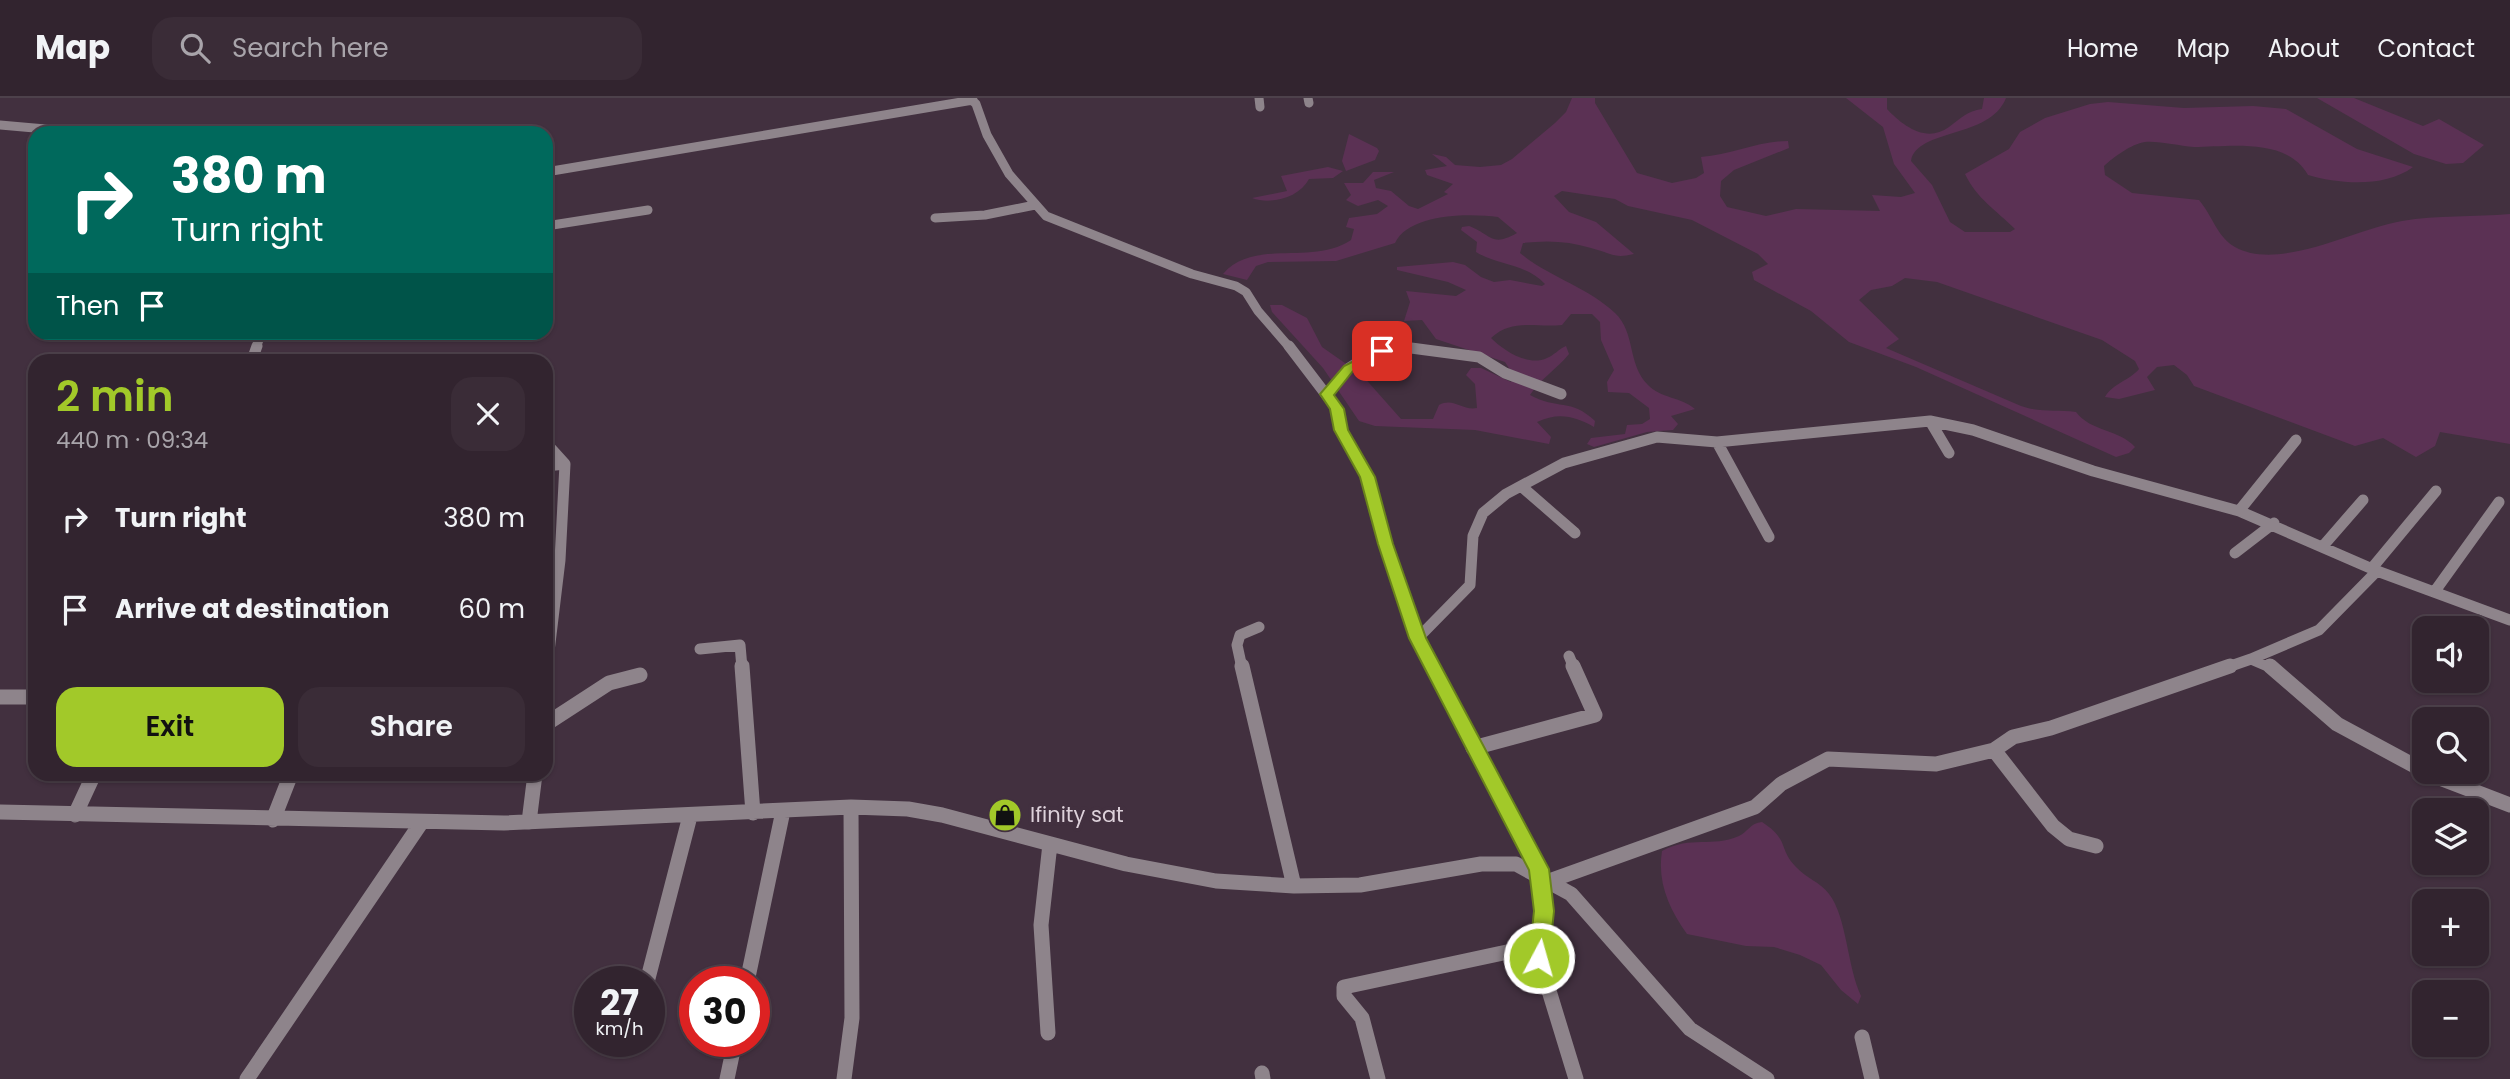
<!DOCTYPE html>
<html lang="en">
<head>
<meta charset="utf-8">
<style>
	:root { --surface:#32242f; --page:#3a2c37; --text:#f1f3f6; --muted:#a8a4aa; --line:#4d414b; --accent:#a2c929 }
	body { margin:0; font-family:Poppins,sans-serif; background:var(--page); color:var(--text); height:100vh; display:flex; flex-direction:column; font-size:26px; white-space:nowrap }
	* { box-sizing:border-box; margin:0 }
	p { font-size:23px; color:var(--muted) }
	.icon { flex:none; width:38px; height:38px; fill:none; stroke:currentColor; stroke-width:2; stroke-linecap:round; stroke-linejoin:round }
	.map { position:relative; flex:1; overflow:hidden }
	.side { position:absolute; left:28px; top:256px; width:525px; height:427px; display:flex; flex-direction:column; background:var(--surface); border-radius:21px; box-shadow:0 2px 5px #0004,0 0 0 2px var(--line) }
	.side>* { flex:none }
	.top-card { position:absolute; left:28px; top:28px; width:525px; height:214px; border-radius:21px; box-shadow:0 2px 5px #0004,0 0 0 2px var(--line); background:#00695c; color:#fff; overflow:hidden }
	.tools { position:absolute; left:2412px; top:518px; display:grid; gap:14px }
	.tools a { display:grid; place-items:center; width:77px; height:77px; border-radius:14px; background:var(--surface); box-shadow:0 2px 5px #0004,0 0 0 2px var(--line); font-size:35px }
	.speed { position:absolute; left:574px; top:868px; display:flex; gap:14px; font-size:35px; font-weight:700; text-align:center }
	.speed>* { display:grid; place-content:center; width:91px; height:91px; border-radius:50%; background:var(--surface); box-shadow:0 2px 5px #0004,0 0 0 2px var(--line); line-height:1 }
	.speed small { font-size:18px; font-weight:400 }
	.speed .limit { border:10px solid #d22; background:#fff; color:#111 }
	.pin { position:absolute; display:grid; place-items:center; width:60px; height:60px; color:#fff; margin:-30px; border-radius:14px; box-shadow:0 4px 10px #0006 }
	.me { position:absolute; width:77px; margin:-38px; rotate:6deg; stroke-linejoin:round; filter:drop-shadow(0 0 5px #0008) }
	.turn { display:flex; align-items:center; gap:24px; height:147px; padding:0 28px; font-size:32px }
	.turn .icon { width:91px; height:91px; stroke-width:2.5 }
	.turn b { display:block; font-size:49px; line-height:60px }
	.then { display:flex; align-items:center; height:66px; padding:0 28px; background:#0003; gap:14px; font-size:26px }
	.round { display:grid; place-items:center; flex:none; width:74px; height:74px; border-radius:21px; background:var(--page) }
	.head { display:flex; align-items:center; justify-content:space-between; height:119px; padding:0 28px }
	h1 { font-size:42px; font-weight:600; line-height:52px; color:var(--accent) }
	.button { display:flex; gap:14px; margin-top:auto; padding:14px 28px }
	.button a { flex:1; height:80px; border-radius:21px; background:var(--accent); color:#111; font-size:28px; font-weight:600; line-height:80px; text-align:center }
	.button a+a { background:var(--page); color:var(--text) }
	ul { padding:0; list-style:none }
	li { display:flex; align-items:center; gap:21px; height:91px; padding:0 28px }
	li div { flex:1 }
	li b { display:block; font-size:26px }
	li em { font-style:normal }
	header { display:flex; align-items:center; gap:42px; box-sizing:border-box; height:98px; padding:0 35px; background:var(--surface); border-bottom:2px solid var(--line) }
	header strong { font-size:33px }
	nav { display:flex; gap:38px; margin-inline-start:auto; font-size:24px }
	.search { width:490px; height:63px; background:var(--page); display:flex; align-items:center; gap:18px; box-sizing:border-box; padding:0 24px; border-radius:21px; color:var(--muted); font-size:26px }
	.map>svg:first-child { display:block }
	.green { fill:#5b3154 }
	.lines { fill:none; stroke-linecap:round; stroke-linejoin:round }
	.minor-far2 { stroke:#8e848b; stroke-width:9 }
	.minor-far1 { stroke:#8e848b; stroke-width:11 }
	.minor { stroke:#8e848b; stroke-width:15 }
	.route { fill:#a2c929; stroke:#69831b; stroke-width:2 }
	.labels { text-anchor:middle; stroke-width:7; stroke-linejoin:round; paint-order:stroke }
	.poi-label { font-size:21px; fill:#ddd1da; stroke:#42303f; text-anchor:start }
</style>
</head>
<body>
<header>
<strong>Map</strong>
<div class="search"><svg class="icon" aria-label="search" viewBox="0 0 24 24"><circle cx="10" cy="10" r="6"/><path d="M15 15l6 6"/></svg>Search here</div>
<nav><a>Home</a><a>Map</a><a>About</a><a>Contact</a></nav>
</header>
<div class="map">
<svg width="2510" height="981" viewBox="0 0 2510 981">
	<rect width="100%" height="100%" fill="#42303f"/>
	<path class="green" d="M1572,0H1595V5L1637,75L1672,85L1696,80L1704,75L1701,59C1731,57 1758,43 1788,43L1789,50L1734,72L1721,83L1720,98L1727,109L1766,118L1796,111L1880,113L1872,97L1901,99L1915,95L1894,66L1883,29L1846,0H1887V11C1902,27 1926,46 1949,29C1961,20 1967,13 1982,11L1984,0H2006C1990,41 1917,30 1911,63L1932,87L1950,124L1965,134H2010L2015,131C1996,112 1977,101 1965,76L2009,51L2020,34L2045,20L2090,6L2108,4L2184,10L2253,8L2286,11L2357,51L2413,69C2385,90 2339,86 2308,77C2287,39 2229,49 2194,49C2178,48 2161,43 2145,44C2131,46 2114,59 2104,68L2105,77L2132,95L2199,102C2212,117 2217,139 2235,149C2279,174 2355,131 2402,123C2437,117 2475,119 2510,116V346L2440,334L2435,348L2416,359L2383,340L2355,348L2194,288L2187,277L2174,267L2157,269L2147,279L2155,292L2119,301L2105,299C2113,285 2129,283 2139,271L2135,263L2102,242L1937,184L1905,180L1892,188L1871,192L1859,202L1899,241L1886,250L2021,308C2041,315 2056,311 2076,314C2091,334 2119,331 2135,349L2129,355L2116,359L1916,269L1849,244L1811,213L1754,182L1752,174L1768,166L1758,156L1692,122L1628,108L1615,101L1562,93L1554,98L1569,114L1596,124L1634,156C1613,161 1611,155 1591,150C1569,143 1546,142 1523,145L1520,155C1549,179 1588,189 1615,215C1636,235 1627,266 1648,287C1660,300 1681,299 1695,311L1671,318L1678,326L1673,332L1647,334L1594,349L1587,346L1591,340L1625,336L1627,327L1642,326L1650,321L1649,310L1629,295L1608,294L1607,284L1614,272L1601,242L1600,224L1592,216H1571L1562,227C1535,230 1513,220 1491,240C1503,252 1528,269 1547,260C1553,258 1559,251 1566,248L1569,256C1557,271 1540,281 1530,297C1557,312 1571,300 1595,323L1594,329C1575,318 1558,314 1537,324L1551,339L1549,346L1475,332L1375,328L1359,323L1323,270L1272,214L1270,207H1282L1307,220L1322,249L1362,277L1401,321H1433L1439,307C1454,299 1462,313 1477,310L1475,286L1466,277L1471,270H1481L1511,284L1514,278L1505,264L1436,241L1422,222L1404,223L1410,204L1406,193L1456,198L1466,192L1448,184L1397,172V169L1453,164L1465,167L1481,179L1494,184L1510,182L1542,188L1545,186C1525,165 1499,168 1476,154L1477,144L1461,132L1462,129L1469,128C1491,136 1491,150 1517,135L1498,119C1470,115 1409,115 1395,145L1336,163L1268,164L1256,168L1247,182L1223,176C1253,140 1312,168 1351,142L1354,131L1346,129L1349,120L1377,116L1388,108L1378,102L1358,108L1346,102L1351,97L1344,85H1363L1373,74H1394L1374,82L1376,90L1391,93L1409,108L1418,111L1448,96L1444,94L1453,86L1427,77L1425,72L1447,68L1432,56L1446,59L1455,67L1480,69L1501,67L1512,61L1555,25L1566,14Z
		M2317,0H2354L2423,28L2439,21L2484,47L2463,65L2446,66L2414,56Z
		M1349,36L1377,50L1379,53L1375,62L1346,73L1342,63Z
		M1328,69L1343,73L1333,80L1309,81C1299,100 1271,107 1252,100L1287,93L1281,78Z
		M1762,724C1790,742 1778,751 1796,769C1806,780 1820,784 1829,796C1847,819 1847,869 1861,898L1858,906L1841,892L1821,867L1800,857L1774,849L1746,848L1687,836C1669,811 1657,784 1662,753C1692,737 1711,750 1739,738C1748,734 1750,725 1762,724Z"/>
	<g class="lines">
		<path class="minor-far2" d="M970,0L976,6L987,37L1009,76L1046,118L1192,176L1236,188L1246,194L1258,213L1290,250
			M1259,0L1260,9
			M1308,0L1309,5
			M0,27L91,35
			M546,74L973,2
			M935,120L985,117L1035,107
			M546,128L648,112
			M256,250L262,234
			M1391,250H1409"/>
		<path class="minor-far1" d="M1289,248L1337,311L1341,332L1368,379L1385,446L1418,540L1433,570
			M252,262L257,248
			M1327,296L1349,270L1369,257L1396,248L1479,259L1505,275L1561,296
			M1930,323L1949,355
			M1717,344L1769,439
			M546,345L565,366L560,462L547,570
			M546,368L565,366
			M1521,388L1575,435
			M2239,413L2296,342
			M2323,448L2363,402
			M2235,455L2274,425
			M2372,470L2436,393
			M2435,493L2499,404
			M1418,540L1470,487L1473,438L1483,415L1506,396L1564,365L1657,339L1717,344L1930,323L1973,332L2093,373L2239,413L2377,473L2510,522
			M700,551L740,547L742,570
			M1569,558L1574,570
			M2251,561L2319,532L2377,473
			M1242,570L1237,547L1240,537L1259,529
			M2225,570L2251,561L2272,570"/>
		<path class="minor" d="M742,568L753,715
			M1242,568L1294,788
			M1432,568L1539,771L1544,813L1539,860L1576,981
			M2270,568L2337,626L2424,673
			M546,579L547,568
			M0,599H35
			M546,626L609,585L640,577
			M1473,650L1595,617L1573,568
			M1994,652L2053,728L2069,741L2096,748
			M2424,674L2510,707
			M0,714L504,725L851,709L908,711L942,717L1126,766L1216,783L1294,788L1360,787L1481,766H1516L1571,796L1690,931L1767,981
			M75,717L94,676
			M273,722L291,676
			M529,724L535,676
			M1549,783L1755,709L1781,686L1828,661L1936,666L1994,652L2013,639L2051,630L2230,568
			M647,884L690,718
			M747,884L783,713
			M1048,935L1041,827L1050,746
			M1862,939L1872,981
			M1262,975L1263,981
			M247,981L421,725
			M727,981L735,943
			M844,981L852,920L851,709
			M1378,981L1362,920L1344,898V889L1540,847"/>
	</g>
	<path class="route" d="M1382,249L1389,253L1387,255L1353,273L1334,297L1344,311L1348,332L1375,379L1393,446L1426,540L1549,771L1554,813L1549,860L1546,866L1539,869L1532,866L1529,860L1534,813L1529,772L1409,540L1378,446L1360,379L1334,332L1330,311L1320,296L1344,268Z"/>
	<defs>
		<symbol id="shop-disc" viewBox="-11 -11 22 22"><circle r="9.5" fill="#a2c929" stroke="#42303f"/><path d="M-5-2.5h2.3a2.7 3.5 0 0 1 5.4 0H5L5.5 6h-11ZM-1.5-2.5h3a1.5 2.3 0 0 0-3 0Z" fill="#111"/></symbol>
	</defs>
	<g fill-rule="evenodd">
		<use href="#shop-disc" x="986" y="698" width="38" height="38"/>
	</g>
	<g class="labels">
		<g class="poi-label">
			<text x="1030" y="724">Ifinity sat</text>
		</g>
	</g>
</svg>
<div class="tools">
<a><svg class="icon" aria-label="sound" viewBox="0 0 24 24"><path d="M4 9h4l5-4v14l-5-4H4zM17 9q2 3 0 6"/></svg></a>
<a><svg class="icon" aria-label="search" viewBox="0 0 24 24"><circle cx="10" cy="10" r="6"/><path d="M15 15l6 6"/></svg></a>
<a><svg class="icon" aria-label="layers" viewBox="0 0 24 24"><path d="M12 4l9 5-9 5-9-5zM3 14l9 5 9-5"/></svg></a>
<a>+</a>
<a>−</a>
</div>
<div class="speed"><div>27<small>km/h</small></div><div class="limit">30</div></div>
<div class="pin" style="left:1382px;top:253px;background:#d93025"><svg class="icon" aria-label="arrive" viewBox="0 0 24 24"><path d="M6 21V4h12l-3 4 3 4H6"/></svg></div>
<svg class="me" style="left:1539px;top:860px" viewBox="-20 -20 40 40"><circle r="17" fill="#a2c929" stroke="#fff" stroke-width="3"/><path d="M0-11L8 9 0 5-8 9z" fill="#fff"/></svg>
<div class="top-card">
<div class="turn"><svg class="icon" aria-label="right" viewBox="0 0 24 24"><path d="M7 20v-9h11M14 6l5 5-5 5"/></svg><div><b>380 m</b>Turn right</div></div>
<div class="then">Then<svg class="icon" aria-label="arrive" viewBox="0 0 24 24"><path d="M6 21V4h12l-3 4 3 4H6"/></svg></div>
</div>
<section class="side">
<div class="head"><div><h1>2 min</h1><p>440 m · 09:34</p></div><a class="round"><svg class="icon" aria-label="close" viewBox="0 0 24 24"><path d="M6 6l12 12M18 6L6 18"/></svg></a></div>
<ul>
<li><svg class="icon" aria-label="right" viewBox="0 0 24 24"><path d="M7 20v-9h11M14 6l5 5-5 5"/></svg><div><b>Turn right</b></div><em>380 m</em></li>
<li><svg class="icon" aria-label="arrive" viewBox="0 0 24 24"><path d="M6 21V4h12l-3 4 3 4H6"/></svg><div><b>Arrive at destination</b></div><em>60 m</em></li>
</ul>
<div class="button"><a>Exit</a><a>Share</a></div>
</section>
</div>
</body>
</html>
